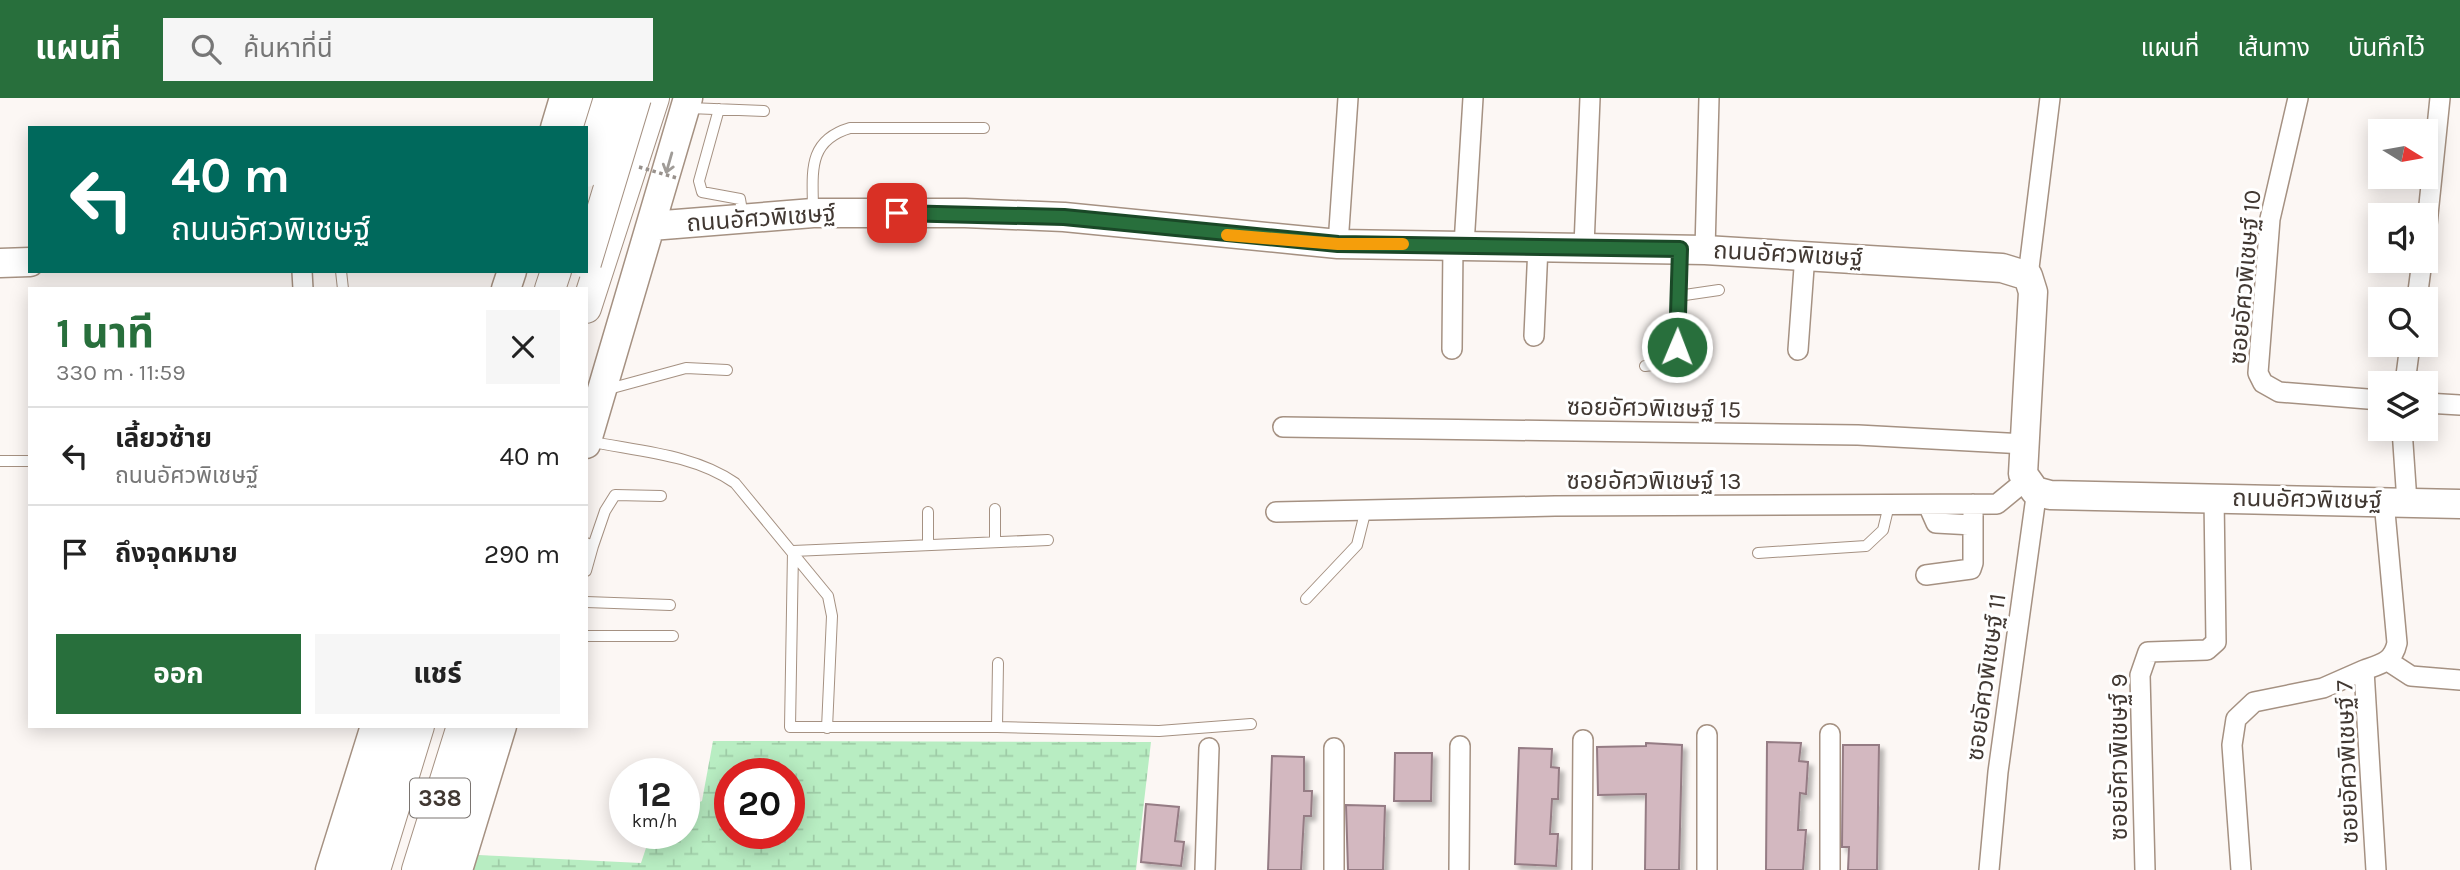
<!DOCTYPE html>
<html lang="th">
<head>
<meta charset="utf-8">
<style>
	:root { --surface:#fff; --page:#f6f6f6; --text:#222; --muted:#767676; --line:#e0e0e0; --accent:#286f3c }
	body { margin:0; font-family:Karla,"Noto Sans Thai",sans-serif; background:var(--page); color:var(--text); height:100vh; display:flex; flex-direction:column; font-size:26px; white-space:nowrap }
	* { box-sizing:border-box; margin:0 }
	p { font-size:23px; color:var(--muted) }
	.icon { flex:none; width:38px; height:38px; fill:none; stroke:currentColor; stroke-width:2; stroke-linecap:round; stroke-linejoin:round }
	.map { position:relative; flex:1; overflow:hidden }
	.panel { position:absolute; left:28px; top:189px; width:560px; height:441px; display:flex; flex-direction:column; background:var(--surface); border-radius:0px; box-shadow:0 4px 18px #0003 }
	.panel>* { flex:none }
	.top-card { position:absolute; left:28px; top:28px; width:560px; height:147px; border-radius:0px; box-shadow:0 4px 18px #0003; background:#00695c; color:#fff; overflow:hidden }
	.needle { width:46px; rotate:101deg }
	.controls { position:absolute; left:2368px; top:21px; display:grid; gap:14px }
	.controls a { display:grid; place-items:center; width:70px; height:70px; border-radius:0px; background:var(--surface); box-shadow:0 4px 18px #0003; font-size:35px }
	.speed { position:absolute; left:609px; top:660px; display:flex; gap:14px; font-size:35px; font-weight:700; text-align:center }
	.speed>* { display:grid; place-content:center; width:91px; height:91px; border-radius:50%; background:var(--surface); box-shadow:0 4px 18px #0003; line-height:1 }
	.speed small { font-size:18px; font-weight:400 }
	.speed .limit { border:10px solid #d22; background:#fff; color:#111 }
	.pin { position:absolute; display:grid; place-items:center; width:60px; height:60px; color:#fff; margin:-30px; border-radius:14px; box-shadow:0 4px 10px #0006 }
	.me { position:absolute; width:77px; margin:-38px; rotate:1deg; stroke-linejoin:round; filter:drop-shadow(0 0 5px #0008) }
	.turn { display:flex; align-items:center; gap:24px; height:147px; padding:0 28px; font-size:32px }
	.turn .icon { width:91px; height:91px; stroke-width:2.5 }
	.turn b { display:block; font-size:49px; line-height:60px }
	.round { display:grid; place-items:center; flex:none; width:74px; height:74px; border-radius:0px; background:var(--page) }
	.overview { display:flex; align-items:center; justify-content:space-between; height:119px; padding:0 28px }
	h1 { font-size:42px; font-weight:700; line-height:52px; color:var(--accent) }
	.cta { display:flex; gap:14px; margin-top:auto; padding:14px 28px }
	.cta a { flex:1; height:80px; border-radius:0px; background:var(--accent); color:#fff; font-size:28px; font-weight:700; line-height:80px; text-align:center }
	.cta a+a { background:var(--page); color:var(--text) }
	ul { padding:0; list-style:none }
	li { display:flex; align-items:center; gap:21px; height:98px; padding:0 28px; border-top:2px solid var(--line) }
	li div { flex:1 }
	li b { display:block; font-size:26px }
	li em { font-style:normal }
	header { display:flex; align-items:center; gap:42px; box-sizing:border-box; height:98px; padding:0 35px; background:var(--accent); color:#fff }
	header strong { font-size:33px }
	nav { display:flex; gap:38px; margin-inline-start:auto; font-size:24px }
	.search { width:490px; height:63px; background:var(--page); display:flex; align-items:center; gap:18px; box-sizing:border-box; padding:0 24px; border-radius:0px; color:var(--muted); font-size:26px }
	.map>svg:first-child { display:block }
	.wetland { fill:url(#wetland-marsh); fill-rule:evenodd }
	.building { fill:#d3b8c0; stroke:#957c84; stroke-width:2; filter:url(#shadow) }
	.lines { fill:none; stroke-linecap:round; stroke-linejoin:round }
	.lane-casing { stroke:#a59182; stroke-width:12 }
	.street-casing { stroke:#a59182; stroke-width:22 }
	.secondary-casing { stroke:#a59182; stroke-width:31 }
	.primary-casing { stroke:#a59182; stroke-width:32 }
	.lane { stroke:#fff; stroke-width:10 }
	.street { stroke:#fff; stroke-width:19 }
	.secondary { stroke:#fff; stroke-width:28 }
	.primary { stroke:#fff; stroke-width:30 }
	.primary-bridge-casing { stroke:#a59182; stroke-width:32; stroke-linecap:butt }
	.path-bridge { stroke:#98918c; stroke-width:3.5; stroke-dasharray:3.5 3.5; stroke-linecap:butt }
	.primary-bridge { stroke:#fff; stroke-width:30 }
	.oneway { stroke:#a09c98 }
	.route-casing { stroke:#1a4827; stroke-width:18 }
	.route { stroke:#286f3c; stroke-width:12 }
	.slow { stroke:#f59e0b; stroke-width:12 }
	.labels { text-anchor:middle; stroke-width:6; stroke-linejoin:round; paint-order:stroke }
	.shield { fill:#fff; stroke:#7a7470; stroke-width:2 }
	.shield-label { font-size:23px; font-weight:bold; fill:#413832 }
	.street-label { font-size:24px; fill:#413832; stroke:#fff }
</style>
</head>
<body>
<header>
<strong>แผนที่</strong>
<div class="search"><svg class="icon" aria-label="search" viewBox="0 0 24 24"><circle cx="10" cy="10" r="6"/><path d="M15 15l6 6"/></svg>ค้นหาที่นี่</div>
<nav><a>แผนที่</a><a>เส้นทาง</a><a>บันทึกไว้</a></nav>
</header>
<div class="map">
<svg width="2460" height="772" viewBox="0 0 2460 772">
	<defs>
		<pattern id="wetland-marsh" width="20" height="14" patternUnits="userSpaceOnUse" patternTransform="scale(1.75)"><rect width="20" height="14" fill="#b8edc2"/><path d="M1 5h8M5 5V1M11 12h8M15 12V8" fill="none" stroke="#9fcca7"/></pattern>
		<filter id="shadow"><feDropShadow dx="4.5" dy="4.5" stdDeviation="2" flood-color="#0004"/></filter>
	</defs>
	<rect width="100%" height="100%" fill="#fcf7f4"/>
	<path class="wetland" d="M713,643L1151,644L1136,772H473L477,757L641,765L651,735H684V711L702,703ZM730,676H789V735H730Z"/>
	<path class="building" d="M1767,644L1801,645L1799,663L1808,664L1806,696L1800,695L1798,732H1806L1803,772H1766Z
		M1646,645L1682,647L1679,772H1645L1646,696L1598,697L1597,649L1646,648Z
		M1843,647H1879L1877,772H1848L1849,749H1842Z
		M1519,650L1552,651L1551,669L1559,670L1558,701H1552L1550,736H1558L1556,768L1515,766Z
		M1395,655H1432L1431,703H1394Z
		M1272,658L1304,659V693H1312L1311,718H1304L1301,772H1268Z
		M1146,706L1179,709L1175,743L1184,744L1181,768L1141,764Z
		M1346,707L1385,708L1383,772H1348Z"/>
	<g class="lines">
		<defs>
			<path id="lane" d="M689,10L764,13
				M719,11L699,83L702,94L740,101L743,119
				M813,114C813,76 806,43 850,30H984
				M341,173L343,191
				M1678,198L1719,192
				M1645,268L1668,265L1676,257L1680,155
				M605,292L686,270L727,272
				M588,343C636,353 694,356 735,385L828,498L832,518L827,630
				M0,363H30
				M995,411V444
				M928,414V447
				M1048,442L793,453L790,629H997L1159,633L1251,626
				M586,445L593,448L605,413L615,397L661,398
				M1758,455L1866,448L1883,432L1889,407
				M586,473L593,448
				M1306,501L1357,447L1366,411
				M586,504L670,507
				M586,538H673
				M997,629L998,565"/>
			<path id="street" d="M2298,0L2270,121L2258,275L2263,285L2279,294L2380,302
				M2426,136L2440,0
				M1338,146L1348,0
				M1464,147L1473,0
				M1584,148L1590,0
				M1705,152L1709,0
				M302,173L303,191
				M2028,178L2050,0
				M2417,201L2422,163
				M1534,238L1538,148
				M1452,251L1453,146
				M1798,252L1805,156
				M2405,285L2410,247
				M2426,305L2460,307
				M1283,329L1858,337L2025,346
				M2402,331L2407,404
				M1928,407L1936,425L1973,427
				M1276,414L1555,408L1997,406L2025,383
				M1926,477L1971,471L1973,465V406
				M2388,563L2411,578L2460,582
				M1830,636V772
				M1707,637V772
				M1205,772L1209,650
				M1334,772V650
				M1459,772L1460,648
				M1582,772L1583,642
				M1989,772L1998,674L2035,406L2040,395
				M2145,772L2140,577L2148,554L2207,552L2216,544L2214,399
				M2241,772L2232,647L2236,621L2254,604L2323,590L2364,572
				M2376,772L2364,572C2381,566 2393,564 2397,545L2384,403"/>
			<path id="secondary" d="M555,30L564,0
				M651,128L813,115H965L1064,119L1338,146L1705,152L2002,170L2028,178L2033,194L2023,376L2035,393L2050,397L2460,406
				M0,165L30,164
				M506,191L512,173
				M586,346L688,0
				M330,772L375,628
				M458,772L502,628"/>
			<path id="primary" d="M583,30L591,0
				M550,191L556,173
				M586,210L654,0
				M350,772L395,628
				M375,772L419,628
				M417,772L462,628
				M440,772L485,628"/>
		</defs>
		<use href="#lane" class="lane-casing"/>
		<use href="#street" class="street-casing"/>
		<use href="#secondary" class="secondary-casing"/>
		<use href="#primary" class="primary-casing"/>
		<use href="#lane" class="lane"/>
		<use href="#street" class="street"/>
		<use href="#secondary" class="secondary"/>
		<use href="#primary" class="primary"/>
		<defs>
			<path id="primary-bridge" d="M586,74L609,0
				M586,165L636,0"/>
		</defs>
		<use href="#primary-bridge" class="primary-bridge-casing"/>
		<path class="path-bridge" d="M639,69L677,80"/>
		<use href="#primary-bridge" class="primary-bridge"/>
	</g>
	<defs><path id="oneway-shaft" d="M-6 0H5M1.5-3L5.5 0L1.5 3" fill="none" stroke-width="1.6" stroke-linecap="round" stroke-linejoin="round" transform="scale(1.75)"/></defs>
	<use class="oneway" href="#oneway-shaft" transform="translate(669 65) rotate(106)"/>
	<g class="lines">
		<defs>
			<path id="route" d="M897,115L1064,119L1338,146L1680,151L1677,249"/>
		</defs>
		<use href="#route" class="route-casing"/>
		<use href="#route" class="route"/>
		<path class="slow" d="M1227,137L1338,146H1403"/>
	</g>
	<g class="labels">
		<rect class="shield" x="410" y="680.5" width="60" height="39" rx="5"/>
		<g class="shield-label">
			<text x="440" y="708">338</text>
		</g>
		<g class="street-label">
			<text transform="translate(761 120) rotate(-4)" y="8">ถนนอัศวพิเชษฐ์</text>
			<text transform="translate(1788 156) rotate(3)" y="8">ถนนอัศวพิเชษฐ์</text>
			<text transform="translate(2245 179) rotate(-85)" y="8">ซอยอัศวพิเชษฐ์ 10</text>
			<text transform="translate(1654 310) rotate(1)" y="8">ซอยอัศวพิเชษฐ์ 15</text>
			<text x="1654" y="391">ซอยอัศวพิเชษฐ์ 13</text>
			<text transform="translate(2307 401) rotate(1)" y="8">ถนนอัศวพิเชษฐ์</text>
			<text transform="translate(1986 579) rotate(-82)" y="8">ซอยอัศวพิเชษฐ์ 11</text>
			<text transform="translate(2119 659) rotate(-90)" y="8">ซอยอัศวพิเชษฐ์ 9</text>
			<text transform="translate(2347 664) rotate(-92)" y="8">ซอยอัศวพิเชษฐ์ 7</text>
		</g>
	</g>
</svg>
<div class="controls">
<a><svg class="needle" viewBox="-14 -14 28 28"><path d="M0-13l5 13h-10z" fill="#e53935"/><path d="M0 13l5-13h-10z" fill="#767676"/></svg></a>
<a><svg class="icon" aria-label="sound" viewBox="0 0 24 24"><path d="M4 9h4l5-4v14l-5-4H4zM17 9q2 3 0 6"/></svg></a>
<a><svg class="icon" aria-label="search" viewBox="0 0 24 24"><circle cx="10" cy="10" r="6"/><path d="M15 15l6 6"/></svg></a>
<a><svg class="icon" aria-label="layers" viewBox="0 0 24 24"><path d="M12 4l9 5-9 5-9-5zM3 14l9 5 9-5"/></svg></a>
</div>
<div class="speed"><div>12<small>km/h</small></div><div class="limit">20</div></div>
<div class="pin" style="left:897px;top:115px;background:#d93025"><svg class="icon" aria-label="arrive" viewBox="0 0 24 24"><path d="M6 21V4h12l-3 4 3 4H6"/></svg></div>
<svg class="me" style="left:1677px;top:249px" viewBox="-20 -20 40 40"><circle r="17" fill="#286f3c" stroke="#fff" stroke-width="3"/><path d="M0-11L8 9 0 5-8 9z" fill="#fff"/></svg>
<div class="top-card">
<div class="turn"><svg class="icon" aria-label="left" viewBox="0 0 24 24"><path d="M17 20v-9H6M10 6l-5 5 5 5"/></svg><div><b>40 m</b>ถนนอัศวพิเชษฐ์</div></div>
</div>
<section class="panel">
<div class="overview"><div><h1>1 นาที</h1><p>330 m · 11:59</p></div><a class="round"><svg class="icon" aria-label="close" viewBox="0 0 24 24"><path d="M6 6l12 12M18 6L6 18"/></svg></a></div>
<ul>
<li><svg class="icon" aria-label="left" viewBox="0 0 24 24"><path d="M17 20v-9H6M10 6l-5 5 5 5"/></svg><div><b>เลี้ยวซ้าย</b><p>ถนนอัศวพิเชษฐ์</p></div><em>40 m</em></li>
<li><svg class="icon" aria-label="arrive" viewBox="0 0 24 24"><path d="M6 21V4h12l-3 4 3 4H6"/></svg><div><b>ถึงจุดหมาย</b></div><em>290 m</em></li>
</ul>
<div class="cta"><a>ออก</a><a>แชร์</a></div>
</section>
</div>
</body>
</html>
